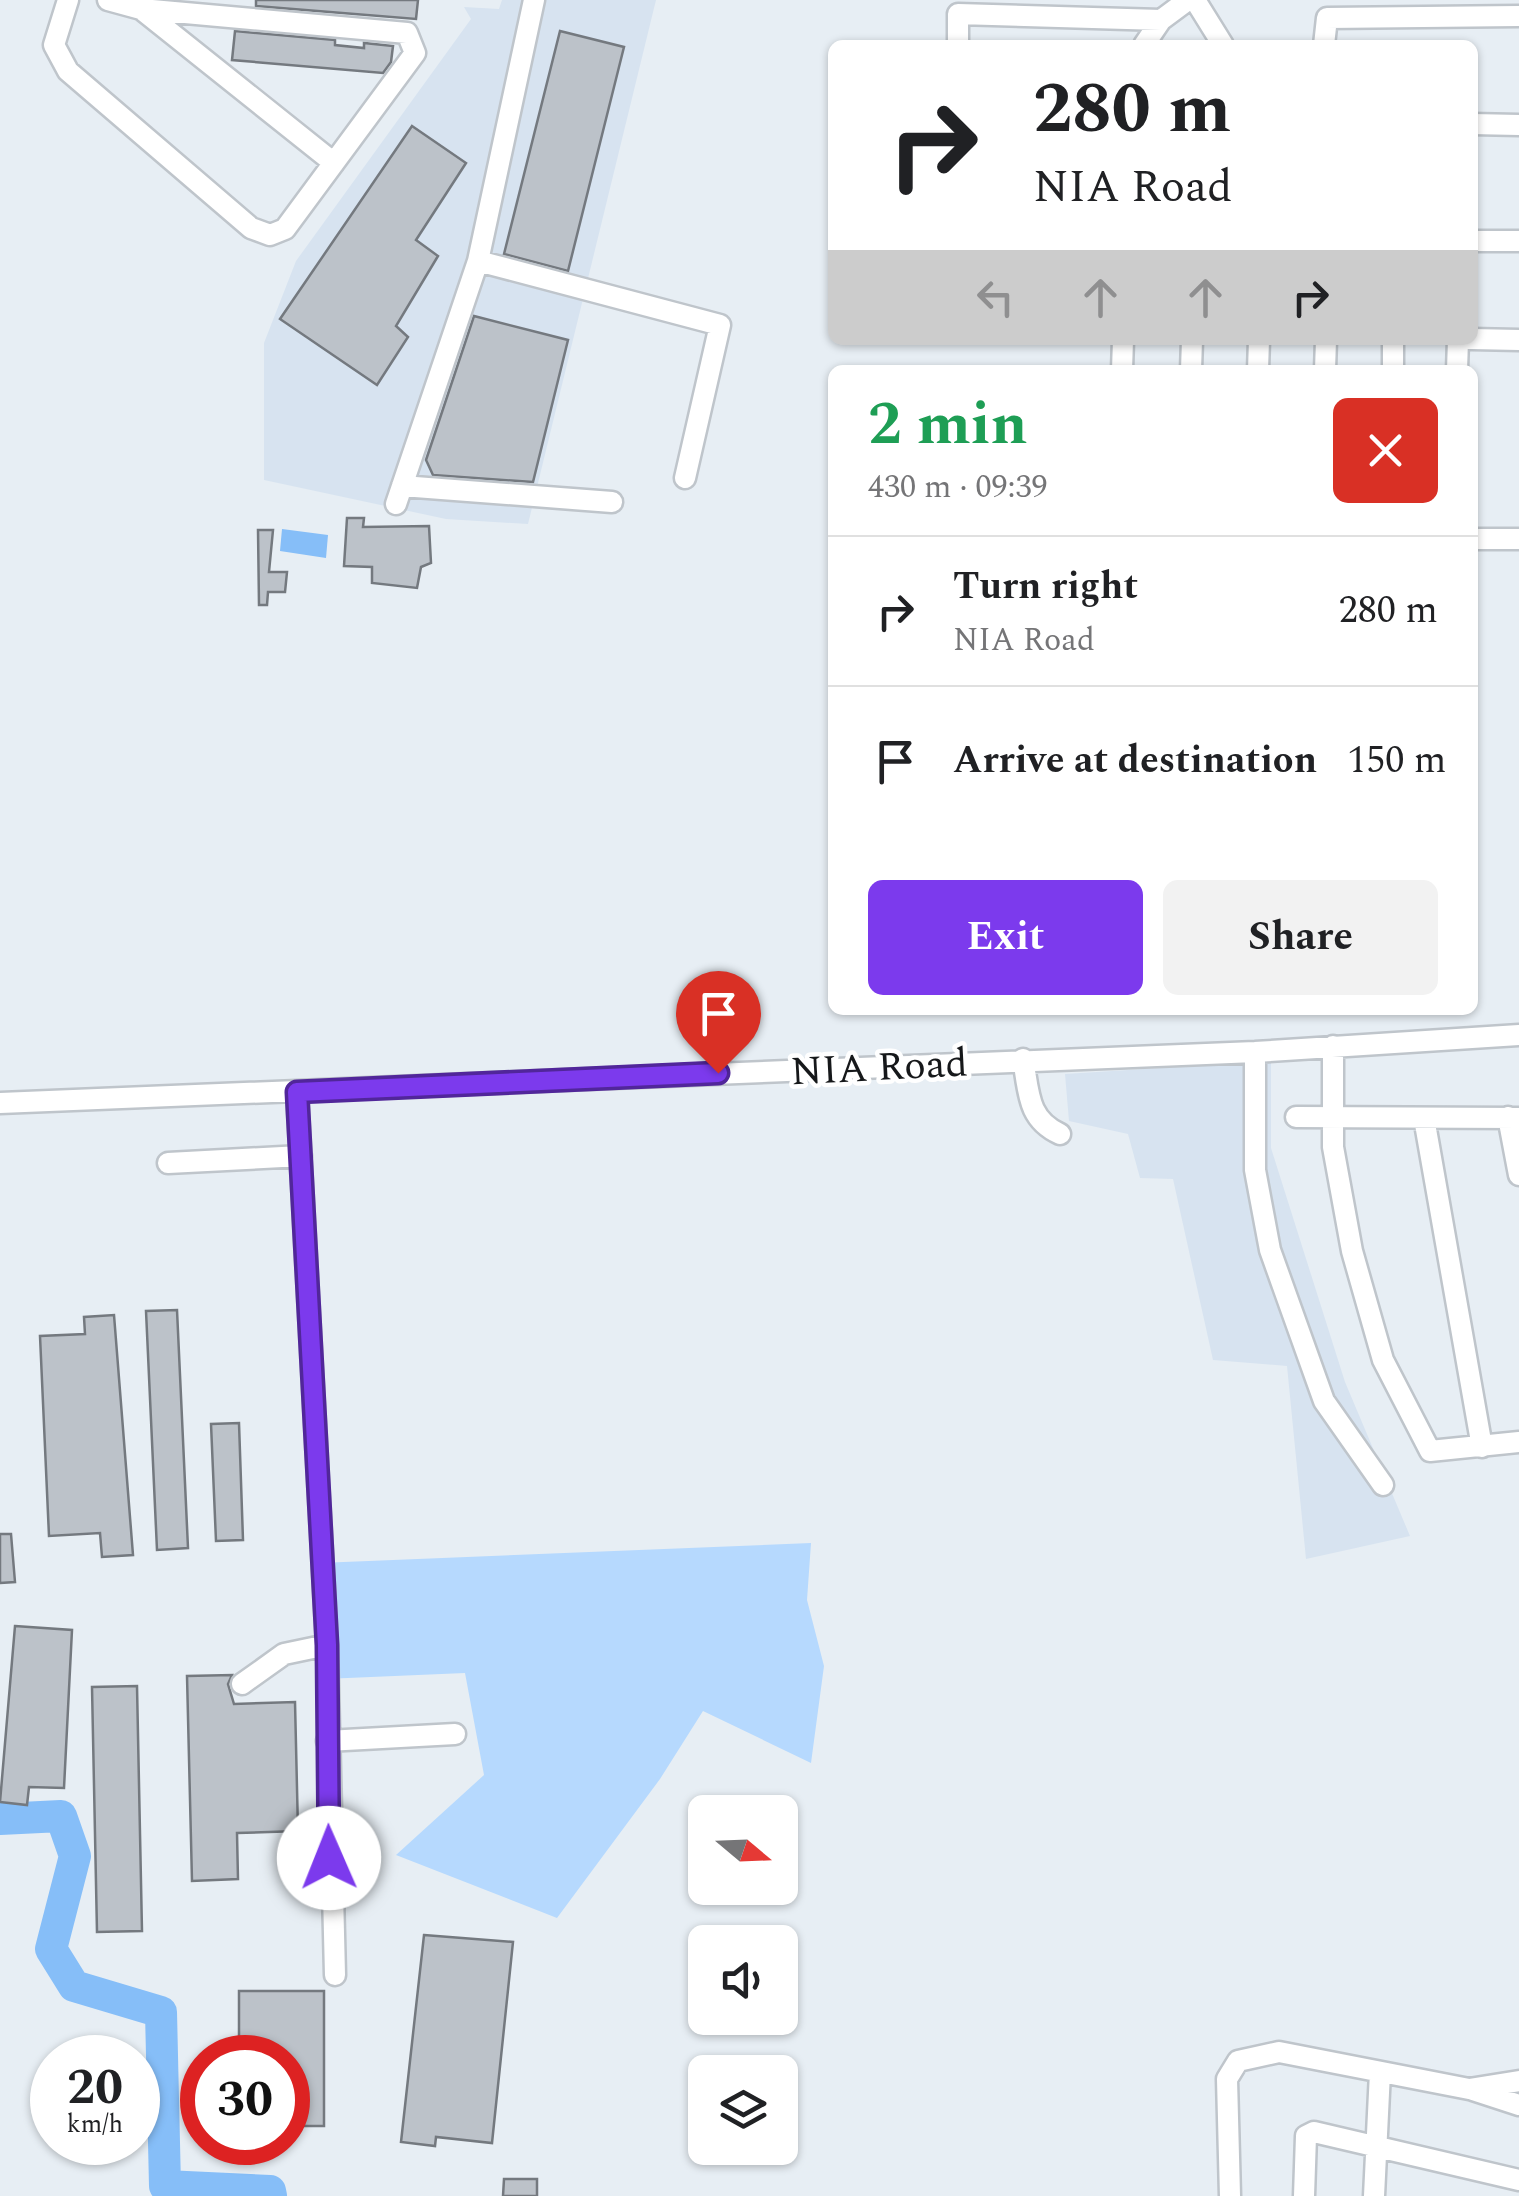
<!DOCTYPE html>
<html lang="en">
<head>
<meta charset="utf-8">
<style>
	:root { --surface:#fff; --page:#f2f2f2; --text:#202124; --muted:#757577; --line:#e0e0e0; --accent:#7c3aed }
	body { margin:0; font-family:Spectral,serif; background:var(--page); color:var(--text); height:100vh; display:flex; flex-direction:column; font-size:38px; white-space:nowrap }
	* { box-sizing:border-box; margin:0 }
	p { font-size:32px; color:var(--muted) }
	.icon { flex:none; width:55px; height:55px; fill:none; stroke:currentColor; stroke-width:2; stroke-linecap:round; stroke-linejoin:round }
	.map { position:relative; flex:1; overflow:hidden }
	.details { position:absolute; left:828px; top:365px; width:650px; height:650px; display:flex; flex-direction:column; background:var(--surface); border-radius:15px; box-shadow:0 2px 8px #0004 }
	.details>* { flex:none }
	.banner { position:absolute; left:828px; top:40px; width:650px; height:305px; border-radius:15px; box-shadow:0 2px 8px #0004; background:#fff; color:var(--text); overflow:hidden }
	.needle { width:65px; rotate:109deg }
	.tools { position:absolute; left:688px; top:1795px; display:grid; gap:20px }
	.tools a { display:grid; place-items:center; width:110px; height:110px; border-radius:15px; background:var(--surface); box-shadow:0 2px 8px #0004; font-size:50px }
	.speed { position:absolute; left:30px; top:2035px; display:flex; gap:20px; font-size:50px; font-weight:700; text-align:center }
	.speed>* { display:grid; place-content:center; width:130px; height:130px; border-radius:50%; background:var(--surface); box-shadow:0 2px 8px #0004; line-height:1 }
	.speed small { font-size:25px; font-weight:400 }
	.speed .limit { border:15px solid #d22; background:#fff; color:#111 }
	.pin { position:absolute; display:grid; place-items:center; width:85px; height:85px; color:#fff; margin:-102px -42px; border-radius:50% 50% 50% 0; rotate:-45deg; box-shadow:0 0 10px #0007 }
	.pin .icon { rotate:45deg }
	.me { position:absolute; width:110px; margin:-55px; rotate:359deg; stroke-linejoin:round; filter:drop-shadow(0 0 8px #0008) }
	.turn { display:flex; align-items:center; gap:35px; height:210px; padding:0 40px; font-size:45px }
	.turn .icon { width:130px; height:130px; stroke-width:2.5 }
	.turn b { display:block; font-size:70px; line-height:85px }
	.lanes { display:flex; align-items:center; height:95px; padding:0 40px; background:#0003; justify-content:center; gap:50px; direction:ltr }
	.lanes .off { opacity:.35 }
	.round { display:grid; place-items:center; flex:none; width:105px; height:105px; border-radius:15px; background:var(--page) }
	.summary { display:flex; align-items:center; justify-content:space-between; height:170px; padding:0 40px }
	h1 { font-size:60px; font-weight:700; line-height:75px; color:#1e9e55 }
	.cta { display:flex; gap:20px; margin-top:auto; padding:20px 40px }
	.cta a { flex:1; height:115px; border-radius:15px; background:var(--accent); color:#fff; font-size:40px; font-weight:700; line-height:115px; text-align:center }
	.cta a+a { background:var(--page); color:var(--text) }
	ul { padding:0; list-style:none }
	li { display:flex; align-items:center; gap:30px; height:150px; padding:0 40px; border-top:2px solid var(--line) }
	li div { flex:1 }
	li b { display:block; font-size:38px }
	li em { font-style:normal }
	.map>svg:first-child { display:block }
	.built { fill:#d7e3f0 }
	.green { fill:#b6d9fe }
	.water { fill:#86bef8 }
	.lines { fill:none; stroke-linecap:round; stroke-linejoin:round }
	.river { stroke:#86bef8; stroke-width:32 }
	.building { fill:#bcc2c9; stroke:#74797f; stroke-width:2.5 }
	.minor-casing { stroke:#bfc5cb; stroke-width:25 }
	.minor { stroke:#fff; stroke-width:20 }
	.route-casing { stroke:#51269a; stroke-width:25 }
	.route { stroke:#7c3aed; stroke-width:18 }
	.labels { text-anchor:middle; stroke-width:9; stroke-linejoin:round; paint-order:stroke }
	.street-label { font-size:40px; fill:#16181a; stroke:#fff }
</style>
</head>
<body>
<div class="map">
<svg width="1519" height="2196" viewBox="0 0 1519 2196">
	<rect width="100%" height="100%" fill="#e7eef4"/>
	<path class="built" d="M502,0H656L528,524L446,519L264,480V343L296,261L471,19L464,7L499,9Z
		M1271,1061V1148L1345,1382L1410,1536L1306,1559L1287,1366L1213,1360L1173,1179L1140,1178L1128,1134L1069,1121L1065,1074Z"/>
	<path class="green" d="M811,1543L807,1600L824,1666L811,1763L703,1711L660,1779L557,1918L396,1855L484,1775L465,1673L324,1679L319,1563Z"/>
	<path class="water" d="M282,529L328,535L326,558L280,551Z"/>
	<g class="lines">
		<path class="river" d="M0,1819L61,1816L75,1856L51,1949L74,1986L161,2012L165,2186L270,2191L271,2196"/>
	</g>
	<path class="building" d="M256,0H418L416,19L256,6Z
		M235,31L335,40V45L364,48V43L393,46L391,62L383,73L232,60Z
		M560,31L624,47L568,271L504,254Z
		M412,126L466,163L416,240L438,256L396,326L408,337L377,385L280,319Z
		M474,316L568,340L533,482L433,475L426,460Z
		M347,518H364L363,527L429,526L431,563L421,567L417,588L372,583V567L344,566Z
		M258,530H273L269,572H287L285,592H268L267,605H259Z
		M177,1310L188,1548L157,1550L146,1311Z
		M114,1315L133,1555L102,1557L100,1533L49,1536L40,1336L85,1334L84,1317Z
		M239,1423L243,1540L216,1541L211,1424Z
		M0,1534H11L15,1582L0,1583Z
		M15,1626L72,1630L64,1788L29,1787L27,1805L0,1802Z
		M232,1675L228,1684L234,1704L295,1702L298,1831L237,1833L238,1879L192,1881L187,1676Z
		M137,1686L142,1931L97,1932L92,1687Z
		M424,1935L513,1942L492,2143L436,2137L435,2146L401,2142Z
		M239,1991H324V2126H288V2058H239Z
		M504,2179H537V2196H503Z"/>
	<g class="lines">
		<defs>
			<path id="minor" d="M68,0L54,45L68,71L251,228L270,235L285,229L415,53L407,33L141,9L108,0
				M1195,0L1223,45
				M141,9L334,163
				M958,45V14L1161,20
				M1144,45L1161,20L1188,0
				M1324,45L1327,18L1519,16
				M1472,124L1519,125
				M1472,241H1519
				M478,261L720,325L685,478
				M1472,339L1519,340
				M1122,370L1123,340
				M1191,370L1192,340
				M1258,370L1259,340
				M1325,370L1326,340
				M1393,370V341
				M1457,370L1458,340
				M402,486L612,502
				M396,504L478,261L534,0
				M1472,539H1519
				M1333,1046V1147L1352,1251L1383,1360L1430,1451L1519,1442
				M1255,1052V1170L1270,1250L1324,1401L1383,1485
				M1023,1059C1029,1092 1027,1119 1060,1134
				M297,1092L327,1645L335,1975
				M0,1103L1255,1052L1519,1035
				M1296,1117L1519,1118
				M1508,1117L1519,1175
				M1424,1118L1482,1447
				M168,1163L301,1156
				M242,1684L284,1654L327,1645
				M327,1741L455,1734
				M1473,2090L1519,2105
				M1230,2196L1227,2079L1238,2061L1279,2052L1469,2089L1519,2081
				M1304,2196L1306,2136L1314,2132L1519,2180
				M1374,2196L1380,2072"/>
		</defs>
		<use href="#minor" class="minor-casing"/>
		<use href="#minor" class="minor"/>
	</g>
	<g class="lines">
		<defs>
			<path id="route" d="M329,1858L327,1645L297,1092L718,1073"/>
		</defs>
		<use href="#route" class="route-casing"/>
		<use href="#route" class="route"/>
	</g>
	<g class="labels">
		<g class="street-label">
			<text transform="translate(879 1066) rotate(-3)" y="14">NIA Road</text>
		</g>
	</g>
</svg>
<div class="tools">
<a><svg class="needle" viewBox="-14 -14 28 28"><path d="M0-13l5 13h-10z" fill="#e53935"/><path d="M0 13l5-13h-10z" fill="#757577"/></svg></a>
<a><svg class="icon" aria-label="sound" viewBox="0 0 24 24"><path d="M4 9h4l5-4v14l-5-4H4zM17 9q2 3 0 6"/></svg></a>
<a><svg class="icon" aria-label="layers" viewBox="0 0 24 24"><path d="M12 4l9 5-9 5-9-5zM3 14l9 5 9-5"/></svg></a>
</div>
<div class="speed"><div>20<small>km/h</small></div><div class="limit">30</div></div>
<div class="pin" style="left:718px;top:1073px;background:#d93025"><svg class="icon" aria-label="arrive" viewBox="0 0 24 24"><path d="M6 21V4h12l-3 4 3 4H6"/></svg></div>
<svg class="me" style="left:329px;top:1858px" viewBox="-20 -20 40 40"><circle r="19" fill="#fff"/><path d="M0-13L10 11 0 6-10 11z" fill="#7c3aed"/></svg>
<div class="banner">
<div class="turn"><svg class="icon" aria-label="right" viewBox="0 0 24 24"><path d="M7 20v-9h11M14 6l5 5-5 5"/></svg><div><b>280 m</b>NIA Road</div></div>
<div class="lanes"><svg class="icon off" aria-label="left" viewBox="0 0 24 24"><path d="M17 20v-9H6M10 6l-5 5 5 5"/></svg><svg class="icon off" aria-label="ahead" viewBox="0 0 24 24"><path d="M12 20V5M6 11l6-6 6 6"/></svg><svg class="icon off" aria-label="ahead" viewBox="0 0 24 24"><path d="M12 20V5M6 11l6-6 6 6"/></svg><svg class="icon" aria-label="right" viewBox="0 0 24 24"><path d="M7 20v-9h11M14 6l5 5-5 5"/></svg></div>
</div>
<section class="details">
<div class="summary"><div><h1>2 min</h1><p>430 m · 09:39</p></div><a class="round" style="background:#d93025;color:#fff"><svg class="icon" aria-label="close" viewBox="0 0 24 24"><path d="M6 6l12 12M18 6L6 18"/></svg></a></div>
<ul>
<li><svg class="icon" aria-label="right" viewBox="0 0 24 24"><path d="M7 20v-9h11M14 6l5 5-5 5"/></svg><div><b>Turn right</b><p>NIA Road</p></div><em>280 m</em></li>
<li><svg class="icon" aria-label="arrive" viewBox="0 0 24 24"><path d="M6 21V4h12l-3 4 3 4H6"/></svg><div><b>Arrive at destination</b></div><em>150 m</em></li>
</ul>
<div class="cta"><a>Exit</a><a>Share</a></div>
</section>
</div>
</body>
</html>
